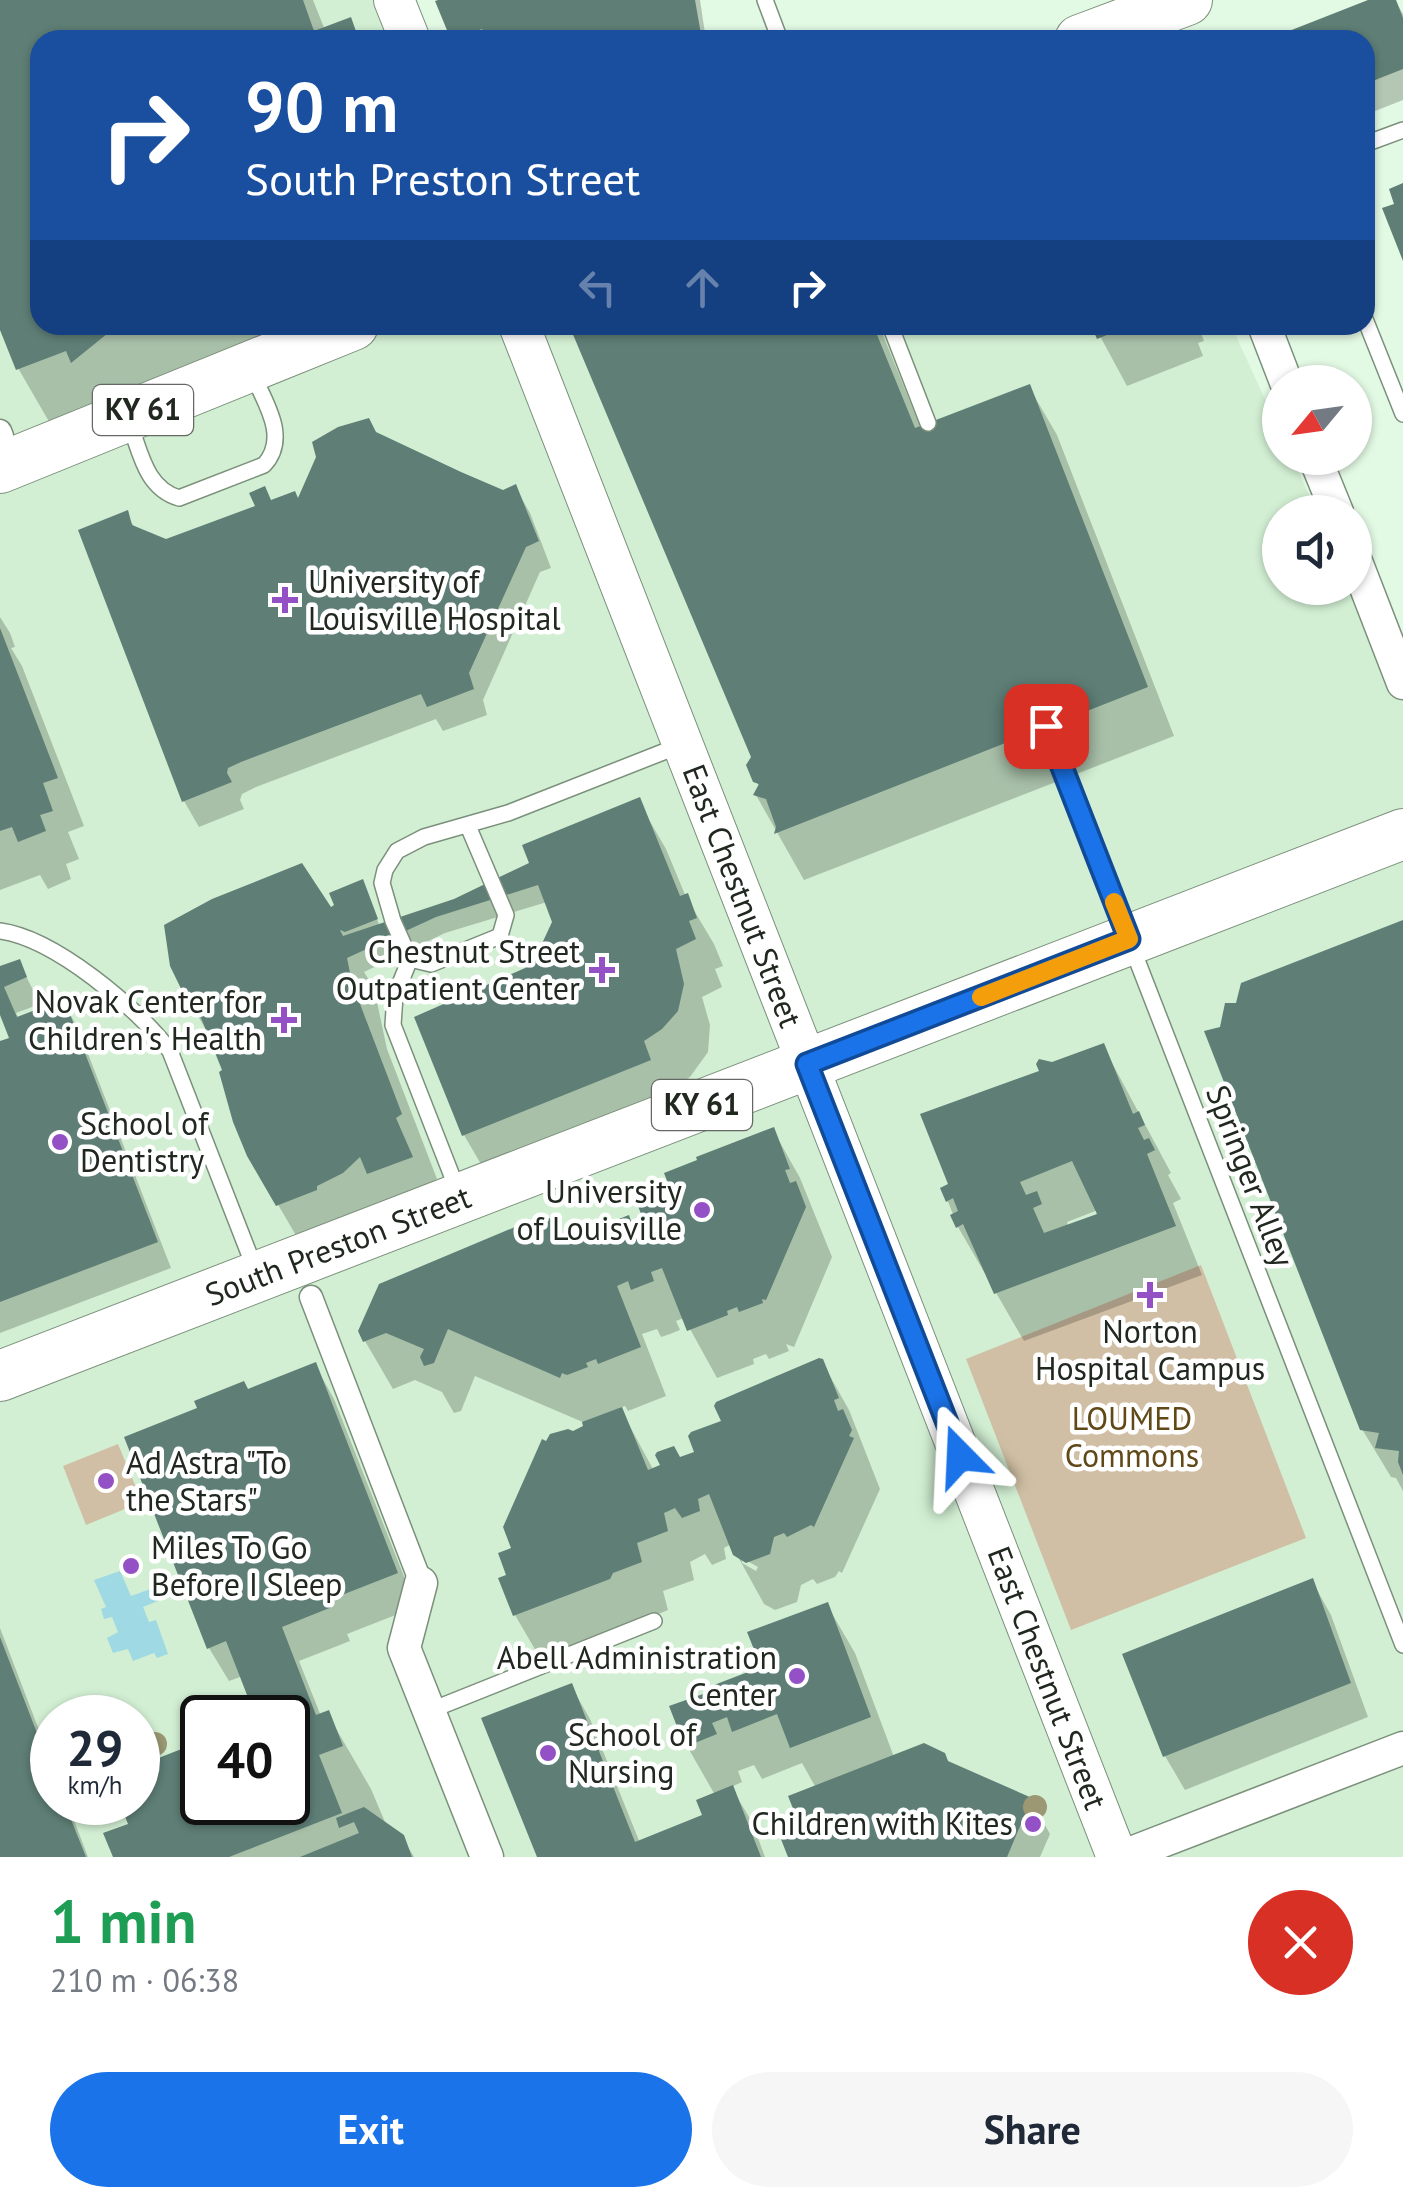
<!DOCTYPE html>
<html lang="en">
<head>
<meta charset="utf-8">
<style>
	:root { --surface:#fff; --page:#f6f6f7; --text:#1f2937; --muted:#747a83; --accent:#1a73e8 }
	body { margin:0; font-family:"PT Sans",sans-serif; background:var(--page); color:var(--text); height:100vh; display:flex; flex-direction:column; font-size:38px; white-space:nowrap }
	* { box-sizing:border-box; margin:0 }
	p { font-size:32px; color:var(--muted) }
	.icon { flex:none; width:55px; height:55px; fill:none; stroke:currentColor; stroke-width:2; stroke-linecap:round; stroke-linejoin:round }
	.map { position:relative; height:1857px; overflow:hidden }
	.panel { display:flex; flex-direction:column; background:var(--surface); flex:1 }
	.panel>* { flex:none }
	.hud { position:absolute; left:30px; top:30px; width:1345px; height:305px; border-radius:30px; box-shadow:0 2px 8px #0004; background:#1a4fa0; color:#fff; overflow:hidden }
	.needle { width:65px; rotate:241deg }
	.fabs { position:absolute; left:1262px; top:365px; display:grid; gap:20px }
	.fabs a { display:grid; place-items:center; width:110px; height:110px; border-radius:50%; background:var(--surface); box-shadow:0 2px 8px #0004; font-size:50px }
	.speed { position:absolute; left:30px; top:1695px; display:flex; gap:20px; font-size:50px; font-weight:700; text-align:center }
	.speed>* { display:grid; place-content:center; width:130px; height:130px; border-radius:50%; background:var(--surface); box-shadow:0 2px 8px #0004; line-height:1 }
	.speed small { font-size:25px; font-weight:400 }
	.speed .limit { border:5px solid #111; border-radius:15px; background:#fff; color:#111 }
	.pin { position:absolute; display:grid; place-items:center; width:85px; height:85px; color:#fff; margin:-42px; border-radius:20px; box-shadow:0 5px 15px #0006 }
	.me { position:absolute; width:110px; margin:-55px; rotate:339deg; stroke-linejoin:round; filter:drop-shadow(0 0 8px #0008) }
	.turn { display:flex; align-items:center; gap:35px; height:210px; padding:0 50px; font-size:45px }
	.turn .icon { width:130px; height:130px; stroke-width:2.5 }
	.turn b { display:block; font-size:70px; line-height:85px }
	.lanes { display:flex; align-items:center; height:95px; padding:0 50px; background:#0003; justify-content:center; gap:50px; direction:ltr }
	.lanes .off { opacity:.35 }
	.round { display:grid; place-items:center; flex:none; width:105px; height:105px; border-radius:52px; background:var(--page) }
	.headline { display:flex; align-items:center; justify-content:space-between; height:170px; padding:0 50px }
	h1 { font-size:60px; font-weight:800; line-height:75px; color:#1e9e55 }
	.button { display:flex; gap:20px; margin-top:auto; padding:20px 50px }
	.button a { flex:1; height:115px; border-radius:60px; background:var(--accent); color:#fff; font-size:40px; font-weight:800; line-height:115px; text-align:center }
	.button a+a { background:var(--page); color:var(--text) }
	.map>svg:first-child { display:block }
	.built { fill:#d2efd3; fill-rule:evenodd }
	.green { fill:#d0bfa4 }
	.water { fill:#9fd9e4 }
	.shadow { fill:#0003; fill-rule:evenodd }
	.building { fill:#5e7e76; fill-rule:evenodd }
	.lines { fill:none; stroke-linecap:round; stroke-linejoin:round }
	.service-casing { stroke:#7b907b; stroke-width:18 }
	.pedestrian-casing { stroke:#7b907b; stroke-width:25 }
	.minor-casing { stroke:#7b907b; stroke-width:35 }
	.tertiary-casing { stroke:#7b907b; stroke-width:42 }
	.primary-casing { stroke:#7b907b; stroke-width:52 }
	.service { stroke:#fff; stroke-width:15 }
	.pedestrian { stroke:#fff; stroke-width:22 }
	.minor { stroke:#fff; stroke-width:32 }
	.tertiary { stroke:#fff; stroke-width:40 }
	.primary { stroke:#fff; stroke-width:50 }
	.tree { fill:#9b9873 }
	.route-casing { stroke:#114b97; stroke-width:25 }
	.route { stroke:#1a73e8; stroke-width:18 }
	.slow { stroke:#f59e0b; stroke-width:18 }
	.poi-dot { fill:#9451c6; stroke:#fff; stroke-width:4 }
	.labels { text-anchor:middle; stroke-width:9; stroke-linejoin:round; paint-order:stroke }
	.shield { fill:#fff; stroke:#636863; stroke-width:2.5 }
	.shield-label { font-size:30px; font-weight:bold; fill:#202820 }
	.poi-label { font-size:32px; fill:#202820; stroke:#fff; text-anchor:start }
	.street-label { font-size:32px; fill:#202820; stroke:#fff }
	.park-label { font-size:32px; fill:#614817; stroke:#fff }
</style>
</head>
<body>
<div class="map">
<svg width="1403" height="1857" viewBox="0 0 1403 1857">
	<rect width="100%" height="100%" fill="#e2f9e3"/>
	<path class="built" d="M0,0H394L410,40H40V325H1231L1280,432V458H1292L1317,512H1280V588H1351L1403,703V1857H0ZM52,1718H138V1802H52ZM202,1718H288V1802H202Z"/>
	<path class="green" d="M1201,1265L1306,1538L1071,1630L966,1359Z
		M118,1444L142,1502L86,1525L63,1466Z"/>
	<path class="water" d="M120,1571L131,1596L153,1588L158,1601L143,1607L149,1622L156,1620L168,1654L157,1658L154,1653L133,1661L128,1649L113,1653L107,1638L118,1632L112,1617L104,1619L101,1609L106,1607L94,1580Z"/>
	<path class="shadow" d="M0,0H313L325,30L350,20L361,40H40V325H301L55,432L18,368L0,324Z
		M446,0H700L706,40H454L438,3Z
		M1374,0H1395L1403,14V100L1365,115V40H1272Z
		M572,325H879L921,429L1029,387L1057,435L1174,736L804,880L756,795L760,788L755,780L754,757Z
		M1094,325H1198L1204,341L1198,343L1203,356L1127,386Z
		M376,435L503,492L515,487L530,513L551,568L540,572L483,700L487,715L443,731L436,719L256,787L242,794L240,800L244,809L199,827L184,801L81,531L126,513L136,530L166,542L272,503L298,502Z
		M0,617L10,633L15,647L11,648L22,666L84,826L68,832L79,859L66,864L71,879L48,889L40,875L0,890Z
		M638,801L666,849L686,897L714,944L723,966L715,969L722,987L702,997L710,1025L708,1052L690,1077L670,1090L677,1108L492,1183L464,1135L418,1018L534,967L555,922L547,902L445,933L364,972L374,988L387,1049L437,1179L431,1183L448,1221L315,1268L249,1155L226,1072L214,1044L189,1000L301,866L342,932L332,894L366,890L380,927L426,914L528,866Z
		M1403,922V1491L1396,1478L1391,1477L1362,1429L1222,1029L1238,1005Z
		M19,962L40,1004L16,1013L19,1019L63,1002L78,1028L171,1268L0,1333V1044L12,1039L0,1011V969Z
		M1103,1046L1171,1173L1168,1175L1181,1199L1173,1203L1202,1275L1024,1341L958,1227L943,1189L951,1186L1042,1072L1052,1065ZM1098,1210L1100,1215L1068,1227L1067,1222Z
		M773,1130L800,1178L832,1257L794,1347L786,1344L789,1351L769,1359L766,1354L753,1359L754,1364L717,1378L684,1318L676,1321L680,1330L670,1334L661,1337L657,1329L642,1334L666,1396L628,1411L625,1406L620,1408L654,1471L697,1454L724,1422L822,1362L849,1410L880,1489L842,1573L839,1571L835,1577L817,1584L813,1579L801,1585L797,1602L775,1610L764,1604L731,1544L724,1548L726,1559L712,1565L705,1554L690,1562L694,1580L663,1591L668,1610L543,1663L515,1615L509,1576L514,1549L573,1434L586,1428L585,1423L475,1376L461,1411L454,1413L442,1392L415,1380L393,1389L365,1341L516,1234L549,1221L559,1238L591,1225L601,1242L648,1224L674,1193ZM742,1558L758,1567L756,1571L742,1563Z
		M315,1365L334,1399L416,1607L347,1634L350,1641L299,1661L321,1716L327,1713L371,1789L385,1822L402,1837L414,1857H115L138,1802V1769L202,1744V1802H288V1718L243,1676L229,1681L209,1648L248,1392Z
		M1312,1581L1331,1615L1368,1717L1185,1790L1165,1756Z
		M827,1605L855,1653L894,1757L948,1764L1031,1800L1050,1834L1040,1857H791L799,1818L816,1788L802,1763L762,1779L754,1765L738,1771L742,1782L731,1787L752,1822L765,1857H539L571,1686L590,1719L640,1843L706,1816L715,1795L687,1746L708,1708L723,1703L764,1669Z
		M0,1628L52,1764V1802H67L88,1857H0Z"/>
	<path class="building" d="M0,0H303L314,31L351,17L359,40H40V325H118L71,363L66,351L16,370L0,330Z
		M438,0H695L702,40H486L482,29L451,40L435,1Z
		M1368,0H1396L1403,18V69L1365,84V40H1266Z
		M1403,183V261L1382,208L1394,204L1389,189Z
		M569,325H873L915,428L1030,384L1148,687L774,834L776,827L766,799L753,795L759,784L753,782L746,765L751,757Z
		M1091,325H1131L1097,339Z
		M369,418L376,432L461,472L503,490L516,484L528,514L539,541L526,547L469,673L474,689L427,707L421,694L241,762L228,768L227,773L232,782L182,802L78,530L128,510L132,525L166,539L255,506L249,493L265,486L271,500L295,491L298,498L316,457L312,442L338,427Z
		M0,628L58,778L43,783L53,811L40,815L46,831L18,842L12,827L0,831Z
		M640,797L680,896L688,893L697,918L689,921L696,939L676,949L684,984L678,1011L662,1029L644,1041L651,1060L462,1136L414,1017L532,965L552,922L538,885L436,917L347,958L352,983L402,1114L396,1118L413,1157L367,1174L360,1157L343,1173L317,1186V1190L276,1206L247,1156L233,1122L219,1072L222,1070L193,998L187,1001L170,966L164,925L212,899L302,863L331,907L334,905L329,893L363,879L378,919L345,932L340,930L343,936L454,899L529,863L522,845Z
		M1403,920V1475L1398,1462L1399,1451L1375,1448L1379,1433L1360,1430L1204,1031L1220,1027L1225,1003H1236L1241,983Z
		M20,959L27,977L4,987L17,1017L64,999L158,1242L0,1302V1041L9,1038L0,1015V966Z
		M1104,1043L1133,1114L1139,1111L1145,1125L1138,1128L1144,1140L1149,1138L1155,1150L1147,1154L1176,1226L994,1294L963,1224L956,1228L950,1215L958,1211L953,1198L946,1202L940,1188L948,1184L920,1114L1039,1071L1036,1064L1039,1059L1052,1062ZM1072,1161L1097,1214L1044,1233L1033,1208L1042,1204L1037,1191L1026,1195L1020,1182Z
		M774,1127L790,1169L785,1170L790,1183L796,1181L806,1207L766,1300L762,1299L763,1303L739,1312L737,1307L727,1311L728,1315L687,1331L662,1268L651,1272L654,1281L641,1286L631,1290L628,1281L617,1286L641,1347L598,1364L596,1359L586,1363L588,1367L567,1375L562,1373L560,1378L448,1329L434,1363L424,1366L420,1357L424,1349L386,1333L363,1342L358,1331L379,1284L515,1227L517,1231L550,1218L557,1236L592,1222L599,1240L611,1236L606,1224L629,1215L633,1227L645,1223L637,1204L671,1191L664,1173L697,1160L696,1157Z
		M819,1358L823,1359L839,1398L834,1400L838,1411L843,1409L852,1430L849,1436L854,1438L814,1527L811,1525L787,1537L784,1533L774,1537L770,1554L746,1563L733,1555L709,1494L698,1499L700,1511L682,1518L675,1508L664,1513L668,1531L637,1543L642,1562L613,1573L610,1579L513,1616L498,1578L506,1575L498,1553L511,1548L503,1527L542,1439L546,1441L550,1434L568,1429L573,1431L583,1426L582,1422L622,1407L648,1470L660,1465L655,1455L657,1452L674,1446L680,1457L694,1452L688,1436L691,1432L721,1421L714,1406L716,1402Z
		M316,1362L398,1573L329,1600L332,1607L282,1627L316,1715L329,1710L343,1746L319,1755L342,1813L229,1857H113L103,1833L128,1824L119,1802H138V1766L202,1741V1802H288V1718H256L226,1641L207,1649L124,1437L197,1408L194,1401L244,1381L248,1389Z
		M1313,1578L1351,1683L1163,1757L1122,1654Z
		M828,1602L871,1717L790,1748L777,1714L732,1732L727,1717L712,1723L717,1734L685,1747L669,1706L703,1694L708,1705L720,1701L714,1685L761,1667L747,1632Z
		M0,1637L52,1772V1802H64L86,1857H0Z
		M572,1683L635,1842L702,1815L696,1800L733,1785L761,1857H537L481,1718Z
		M924,1743L945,1753L948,1761L1032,1798L1007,1857H788L775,1824L796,1816L788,1796Z
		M364,1807L404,1835L412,1857H300L359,1833L354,1822L339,1828L336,1818Z"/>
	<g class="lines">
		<defs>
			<path id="service" d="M765,0L780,40
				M1365,144L1403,130
				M1365,319L1403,414
				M890,325L928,423
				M130,425C141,454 146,488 179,498L264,465C290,437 264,401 251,371
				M1046,726L1403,1645
				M468,826L506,915L500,936L431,964L410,959L393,921L382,883L385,870L397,851L424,837L508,813L681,745
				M0,931C54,938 138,1008 170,1051L255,1269
				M410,959L395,996L393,1025L459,1194
				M429,1711L654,1621"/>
			<path id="pedestrian" d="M0,431L2,436
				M311,1297L421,1583"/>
			<path id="minor" d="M1264,325L1286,382
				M1315,458L1337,512
				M1355,559L1403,683
				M421,1583L404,1648L487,1857
				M1121,1857L1403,1748"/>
			<path id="tertiary" d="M394,0L410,40
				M519,325L1117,1857"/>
			<path id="primary" d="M1080,40L1187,0
				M0,468L353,325
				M0,1376L1403,834"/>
		</defs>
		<use href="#service" class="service-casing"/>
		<use href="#pedestrian" class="pedestrian-casing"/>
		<use href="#minor" class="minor-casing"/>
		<use href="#tertiary" class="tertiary-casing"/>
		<use href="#primary" class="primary-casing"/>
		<use href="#service" class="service"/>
		<use href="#pedestrian" class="pedestrian"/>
		<use href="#minor" class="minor"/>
		<use href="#tertiary" class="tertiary"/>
		<use href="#primary" class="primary"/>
	</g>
	<g class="tree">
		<circle cx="155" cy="1744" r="12"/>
		<circle cx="1035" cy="1807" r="12"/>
	</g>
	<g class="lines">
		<defs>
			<path id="route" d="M960,1456L807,1064L1129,939L1046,726"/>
		</defs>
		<use href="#route" class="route-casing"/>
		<use href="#route" class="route"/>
		<path class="slow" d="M981,997L1129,939L1114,902"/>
	</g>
	<g class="poi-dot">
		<path d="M280 585h10v10h10v10h-10v10h-10v-10h-10v-10h10z"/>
		<path d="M597 955h10v10h10v10h-10v10h-10v-10h-10v-10h10z"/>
		<path d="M279 1005h10v10h10v10h-10v10h-10v-10h-10v-10h10z"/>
		<circle cx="60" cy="1142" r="10"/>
		<circle cx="702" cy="1210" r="10"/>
		<path d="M1145 1280h10v10h10v10h-10v10h-10v-10h-10v-10h10z"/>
		<circle cx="106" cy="1481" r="10"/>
		<circle cx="131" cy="1566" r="10"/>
		<circle cx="797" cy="1676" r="10"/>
		<circle cx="548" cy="1753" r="10"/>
		<circle cx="1033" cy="1824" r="10"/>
	</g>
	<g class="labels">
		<g class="shield">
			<rect x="93" y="385" width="100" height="50" rx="8"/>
			<rect x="652" y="1080" width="100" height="50" rx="8"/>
		</g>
		<g class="shield-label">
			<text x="143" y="420">KY 61</text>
			<text x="702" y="1115">KY 61</text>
		</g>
		<g class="poi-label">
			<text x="308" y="593">University of<tspan x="308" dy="37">Louisville Hospital</tspan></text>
			<text x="580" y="963" text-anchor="end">Chestnut Street<tspan x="580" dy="37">Outpatient Center</tspan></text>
			<text x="262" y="1013" text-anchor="end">Novak Center for<tspan x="262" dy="37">Children's Health</tspan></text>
			<text x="80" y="1135">School of<tspan x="80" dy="37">Dentistry</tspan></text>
			<text x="682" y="1203" text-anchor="end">University<tspan x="682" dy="37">of Louisville</tspan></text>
			<text x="1150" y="1343" text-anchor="middle">Norton<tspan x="1150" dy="37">Hospital Campus</tspan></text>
			<text x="126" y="1474">Ad Astra "To<tspan x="126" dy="37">the Stars"</tspan></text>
			<text x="151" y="1559">Miles To Go<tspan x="151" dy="37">Before I Sleep</tspan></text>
			<text x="777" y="1669" text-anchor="end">Abell Administration<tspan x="777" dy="37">Center</tspan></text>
			<text x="568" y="1746">School of<tspan x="568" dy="37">Nursing</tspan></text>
			<text x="1013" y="1835" text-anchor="end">Children with Kites</text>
		</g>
		<g class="street-label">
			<text transform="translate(742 896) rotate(69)" y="11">East Chestnut Street</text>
			<text transform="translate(1250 1176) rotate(69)" y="11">Springer Alley</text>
			<text transform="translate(338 1246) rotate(-21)" y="11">South Preston Street</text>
			<text transform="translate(1047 1678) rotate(69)" y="11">East Chestnut Street</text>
		</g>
		<g class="park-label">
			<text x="1132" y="1430">LOUMED<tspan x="1132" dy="37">Commons</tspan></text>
		</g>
	</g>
</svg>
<div class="fabs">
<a><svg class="needle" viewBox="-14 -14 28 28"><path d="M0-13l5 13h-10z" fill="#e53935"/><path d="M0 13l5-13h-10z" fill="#747a83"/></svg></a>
<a><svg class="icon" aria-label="sound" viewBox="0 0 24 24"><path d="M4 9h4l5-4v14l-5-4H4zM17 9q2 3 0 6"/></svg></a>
</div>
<div class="speed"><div>29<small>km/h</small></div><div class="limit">40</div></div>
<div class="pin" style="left:1046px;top:726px;background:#d93025"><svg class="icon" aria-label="arrive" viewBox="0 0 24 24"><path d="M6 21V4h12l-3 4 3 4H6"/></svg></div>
<svg class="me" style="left:960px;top:1456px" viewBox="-20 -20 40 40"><path d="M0-17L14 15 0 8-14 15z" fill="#1a73e8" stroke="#fff" stroke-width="4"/></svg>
<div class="hud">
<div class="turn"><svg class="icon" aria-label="right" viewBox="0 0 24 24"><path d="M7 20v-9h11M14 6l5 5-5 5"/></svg><div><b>90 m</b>South Preston Street</div></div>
<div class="lanes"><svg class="icon off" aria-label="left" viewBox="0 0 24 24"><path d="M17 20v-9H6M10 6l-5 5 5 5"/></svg><svg class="icon off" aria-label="ahead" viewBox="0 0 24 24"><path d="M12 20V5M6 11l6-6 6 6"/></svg><svg class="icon" aria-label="right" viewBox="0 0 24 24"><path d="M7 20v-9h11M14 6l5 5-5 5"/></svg></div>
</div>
</div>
<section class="panel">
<div class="headline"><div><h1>1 min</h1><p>210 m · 06:38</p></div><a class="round" style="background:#d93025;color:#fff"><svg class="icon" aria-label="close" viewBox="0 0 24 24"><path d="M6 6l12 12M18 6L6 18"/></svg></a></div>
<div class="button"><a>Exit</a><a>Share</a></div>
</section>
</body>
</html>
